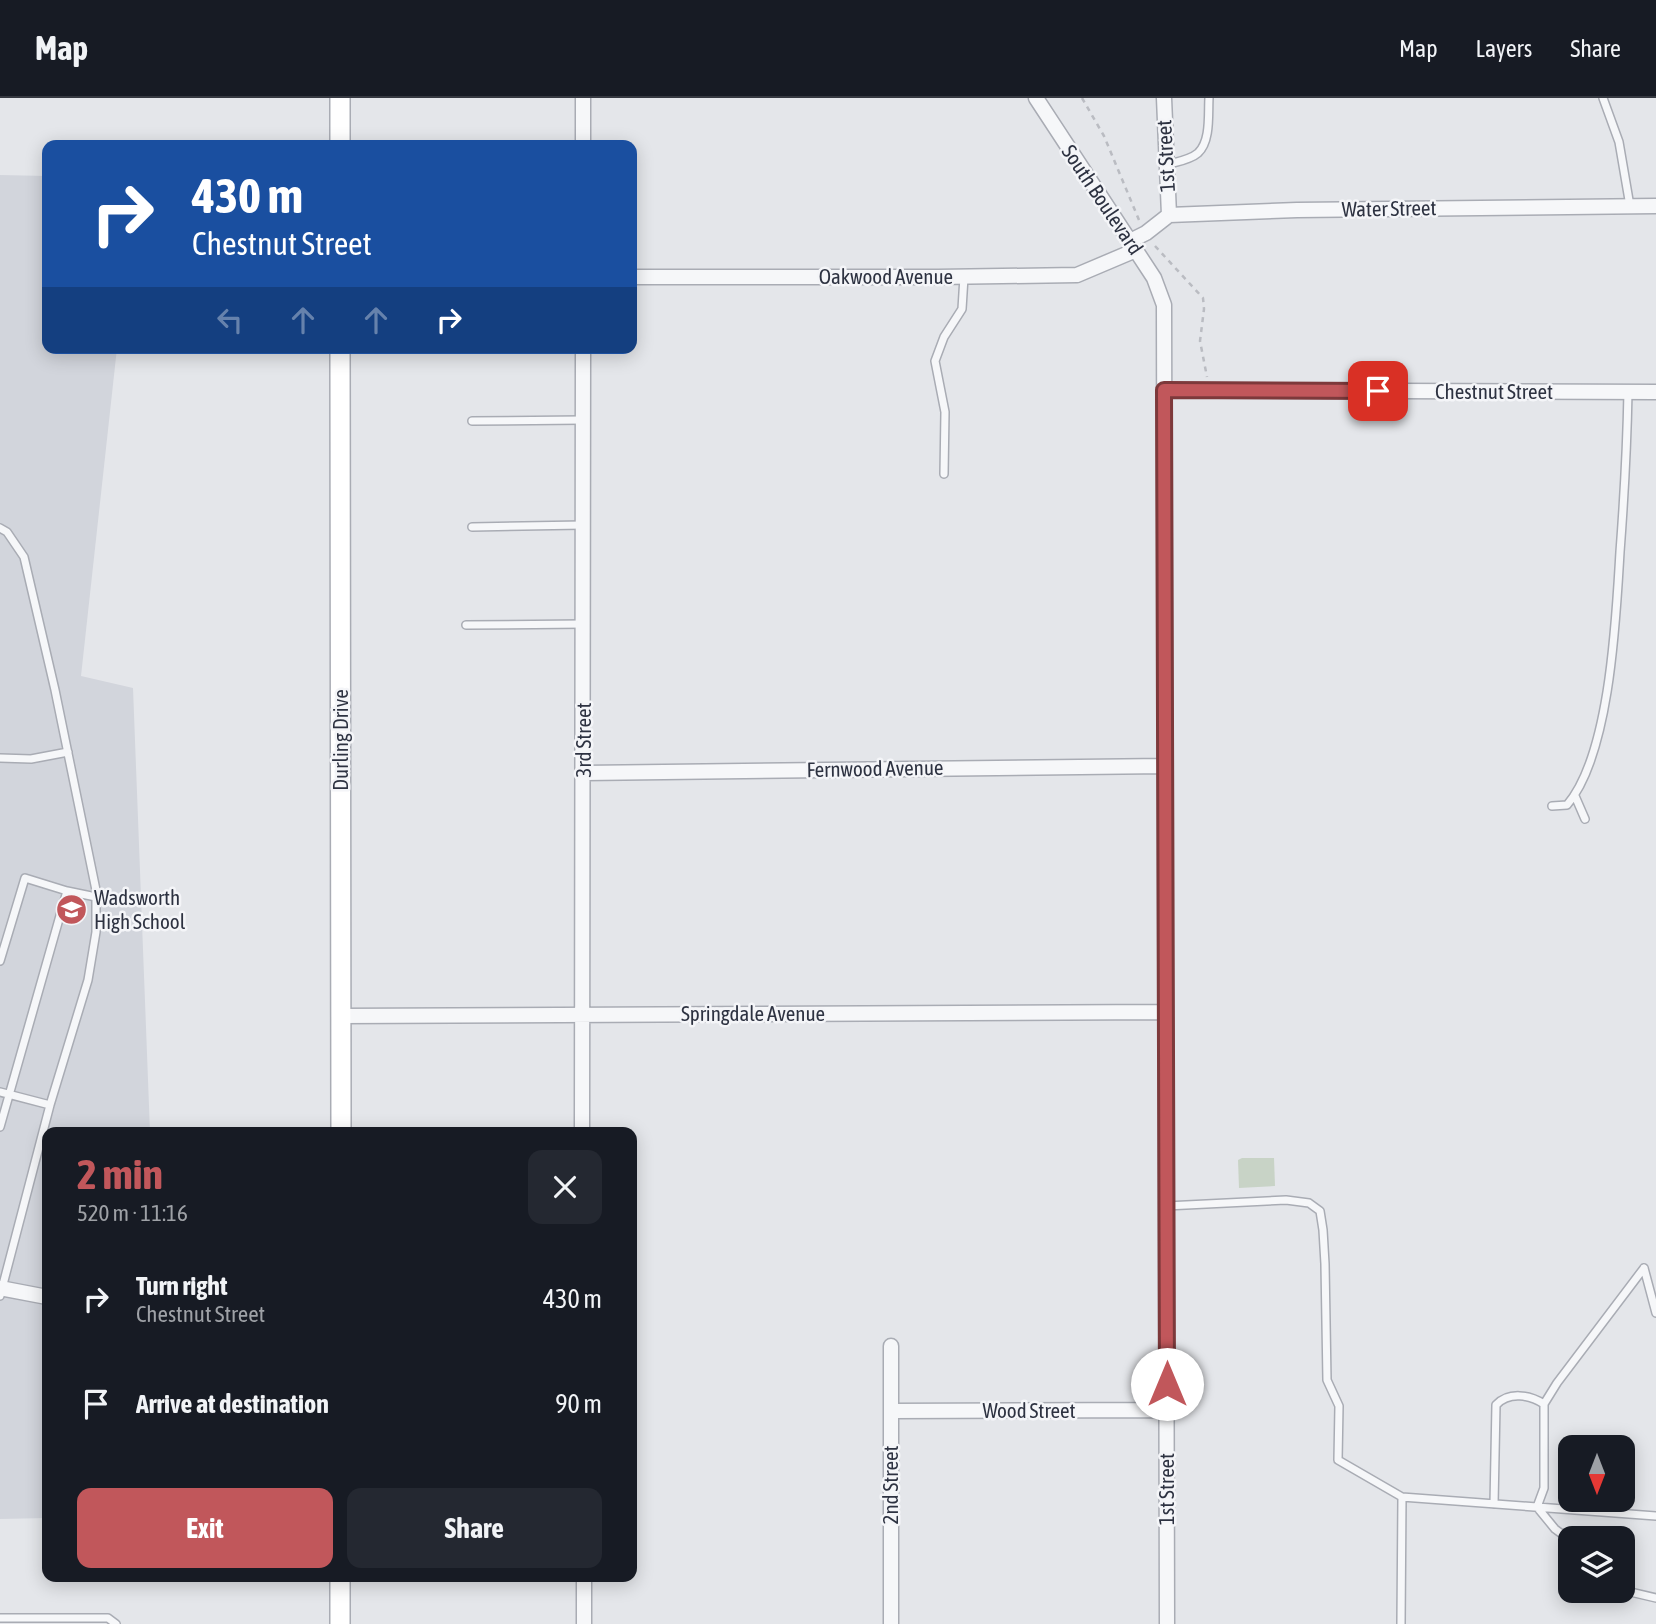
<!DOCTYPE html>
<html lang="en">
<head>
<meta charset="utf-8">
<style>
	:root { --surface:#171b24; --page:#242831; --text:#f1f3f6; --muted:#9ea1a6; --line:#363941; --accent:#c1575b }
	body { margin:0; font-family:"Asap Condensed",sans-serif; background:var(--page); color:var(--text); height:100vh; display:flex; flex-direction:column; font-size:26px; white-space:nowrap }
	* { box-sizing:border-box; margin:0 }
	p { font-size:23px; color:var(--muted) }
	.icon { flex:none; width:38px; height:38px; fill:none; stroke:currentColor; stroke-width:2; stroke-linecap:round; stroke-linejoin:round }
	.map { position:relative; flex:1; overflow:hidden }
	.sheet { position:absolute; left:42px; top:1029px; width:595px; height:455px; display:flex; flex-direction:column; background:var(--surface); border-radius:14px; box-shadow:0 4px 18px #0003 }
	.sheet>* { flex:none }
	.hud { position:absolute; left:42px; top:42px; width:595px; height:214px; border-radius:14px; box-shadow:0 4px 18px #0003; background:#1a4fa0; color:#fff; overflow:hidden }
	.needle { width:46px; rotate:180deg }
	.controls { position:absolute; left:1558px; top:1337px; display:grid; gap:14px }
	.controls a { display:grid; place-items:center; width:77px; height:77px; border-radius:14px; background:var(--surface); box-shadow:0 4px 18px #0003; font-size:35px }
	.pin { position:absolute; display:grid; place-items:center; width:60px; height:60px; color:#fff; margin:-30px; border-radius:14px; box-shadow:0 4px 10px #0006 }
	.me { position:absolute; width:77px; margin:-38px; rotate:0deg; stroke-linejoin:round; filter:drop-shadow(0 0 5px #0008) }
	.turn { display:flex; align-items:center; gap:24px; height:147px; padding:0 35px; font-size:32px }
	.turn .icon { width:91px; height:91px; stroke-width:2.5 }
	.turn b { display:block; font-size:49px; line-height:60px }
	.lanes { display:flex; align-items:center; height:66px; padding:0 35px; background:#0003; justify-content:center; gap:35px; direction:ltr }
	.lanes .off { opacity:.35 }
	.round { display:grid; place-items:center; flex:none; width:74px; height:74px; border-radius:14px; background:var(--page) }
	.headline { display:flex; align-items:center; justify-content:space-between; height:119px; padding:0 35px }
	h1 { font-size:42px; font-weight:700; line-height:52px; color:var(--accent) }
	.cta { display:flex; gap:14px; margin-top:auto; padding:14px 35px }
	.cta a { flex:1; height:80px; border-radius:14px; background:var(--accent); color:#fff; font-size:28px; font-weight:700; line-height:80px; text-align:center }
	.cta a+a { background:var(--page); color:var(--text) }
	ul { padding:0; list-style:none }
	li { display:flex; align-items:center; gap:21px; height:105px; padding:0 35px }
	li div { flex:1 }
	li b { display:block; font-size:26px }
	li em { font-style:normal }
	header { display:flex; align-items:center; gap:42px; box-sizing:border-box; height:98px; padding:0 35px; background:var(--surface); border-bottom:2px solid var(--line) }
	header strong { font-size:33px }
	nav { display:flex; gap:38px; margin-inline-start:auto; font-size:24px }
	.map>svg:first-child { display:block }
	.built { fill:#d2d5dc }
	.green { fill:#c8d3c6 }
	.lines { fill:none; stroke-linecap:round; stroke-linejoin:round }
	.lane-casing { stroke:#a9acb4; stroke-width:10 }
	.street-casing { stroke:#a9acb4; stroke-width:17 }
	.secondary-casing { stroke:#a9acb4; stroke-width:22 }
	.path { stroke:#babcc2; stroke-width:2.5; stroke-dasharray:5 5; stroke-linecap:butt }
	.lane { stroke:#f6f7f9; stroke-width:7 }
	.street { stroke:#f6f7f9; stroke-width:14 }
	.secondary { stroke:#fff; stroke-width:19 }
	.route-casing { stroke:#7d393b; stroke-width:18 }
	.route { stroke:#c1575b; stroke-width:12 }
	.labels { text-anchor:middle; stroke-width:5; stroke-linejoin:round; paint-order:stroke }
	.street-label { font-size:21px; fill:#2d3241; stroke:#f4f5f8 }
	.poi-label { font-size:21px; fill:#2d3241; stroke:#f4f5f8; text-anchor:start }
</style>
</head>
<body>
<header>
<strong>Map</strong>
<nav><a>Map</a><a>Layers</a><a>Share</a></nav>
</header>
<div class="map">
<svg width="1656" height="1526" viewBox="0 0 1656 1526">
	<rect width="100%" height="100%" fill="#e4e6ea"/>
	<path class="built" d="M0,77L47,78V250H117L81,578L133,590L150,1034H47V1420L0,1421Z"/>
	<path class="green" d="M1242,1060H1274L1275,1088L1239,1090L1238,1062Z"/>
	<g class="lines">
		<defs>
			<path id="lane" d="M1603,0L1619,44L1630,108
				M1166,67C1176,64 1190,62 1198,55C1211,43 1208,16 1209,0
				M472,323L583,322
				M944,376L945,314L935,263L944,239L962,211L964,179
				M472,429L583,427
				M0,430L7,434L24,459L55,592L96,792V834L88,882L50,1007
				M466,527L584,526
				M0,660L31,661L68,654
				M1575,698L1585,721
				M1552,708L1567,707C1610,657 1616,521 1620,454C1624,401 1627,348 1628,294
				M0,863L25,780L67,793
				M0,994L50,1007L0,1198
				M0,1029L67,793L96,799
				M1166,1108L1286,1102L1309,1105L1320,1113L1323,1132L1325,1166L1327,1282L1339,1308L1338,1362L1402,1399L1656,1418
				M1644,1170L1656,1215
				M1494,1406L1496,1307C1509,1293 1530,1297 1544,1306
				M1537,1409L1544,1390V1306L1557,1285L1644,1170
				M1537,1409L1555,1431L1570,1442
				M1622,1492L1656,1500
				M0,1520H108L116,1526
				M1401,1526L1402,1399"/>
			<path id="street" d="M1036,0L1154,180L1164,207L1167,1526
				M1164,0L1169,117
				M583,47V0
				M1130,143L1146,135L1169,117L1297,112L1656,108
				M632,179H938L1077,177L1136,152
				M1164,292L1656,294
				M584,675L1165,668
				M341,918L1165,914
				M582,1034L583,250
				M0,1190L47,1199
				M891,1248V1526
				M891,1313L1167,1312
				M584,1479V1526"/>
			<path id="secondary" d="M340,0V47
				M340,250L341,1034
				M340,1479V1526"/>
		</defs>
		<use href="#lane" class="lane-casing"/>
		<use href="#street" class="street-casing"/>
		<use href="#secondary" class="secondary-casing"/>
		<path class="path" d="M1082,0L1104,38L1139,122
			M1155,148L1203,200L1204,211L1200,243L1207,279"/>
		<use href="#lane" class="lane"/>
		<use href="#street" class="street"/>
		<use href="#secondary" class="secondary"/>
	</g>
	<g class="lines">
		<defs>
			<path id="route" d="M1167,1286L1164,292L1378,293"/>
		</defs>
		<use href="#route" class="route-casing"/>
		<use href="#route" class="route"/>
	</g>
	<defs>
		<symbol id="school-disc" viewBox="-11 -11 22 22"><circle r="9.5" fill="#c1575b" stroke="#f4f5f8"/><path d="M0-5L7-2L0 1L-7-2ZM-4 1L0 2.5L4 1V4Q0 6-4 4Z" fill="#fff"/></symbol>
	</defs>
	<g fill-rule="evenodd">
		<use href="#school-disc" x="54" y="794" width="35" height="35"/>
	</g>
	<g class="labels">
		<g class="street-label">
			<text transform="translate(1166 58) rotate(-93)" y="7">1st Street</text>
			<text transform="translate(1102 102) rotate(56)" y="7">South Boulevard</text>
			<text transform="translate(1389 111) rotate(-1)" y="7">Water Street</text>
			<text x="886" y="186">Oakwood Avenue</text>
			<text x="1494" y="301">Chestnut Street</text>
			<text transform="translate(341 642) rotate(-90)" y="7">Durling Drive</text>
			<text transform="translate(584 642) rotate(-90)" y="7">3rd Street</text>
			<text transform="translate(875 671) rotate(-1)" y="7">Fernwood Avenue</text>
			<text x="753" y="923">Springdale Avenue</text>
			<text x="1029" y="1320">Wood Street</text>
			<text transform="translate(891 1387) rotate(-90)" y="7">2nd Street</text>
			<text transform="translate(1167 1391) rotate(-90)" y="7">1st Street</text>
		</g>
		<g class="poi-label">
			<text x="94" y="807">Wadsworth<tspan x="94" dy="24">High School</tspan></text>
		</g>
	</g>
</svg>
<div class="controls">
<a><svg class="needle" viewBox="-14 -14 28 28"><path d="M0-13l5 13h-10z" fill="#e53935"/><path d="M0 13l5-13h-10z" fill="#9ea1a6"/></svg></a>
<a><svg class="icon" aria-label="layers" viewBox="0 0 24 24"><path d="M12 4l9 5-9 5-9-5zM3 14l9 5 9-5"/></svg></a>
</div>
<div class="pin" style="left:1378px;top:293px;background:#d93025"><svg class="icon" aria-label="arrive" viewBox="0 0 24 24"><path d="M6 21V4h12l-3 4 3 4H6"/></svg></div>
<svg class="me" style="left:1167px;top:1286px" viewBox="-20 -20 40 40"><circle r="19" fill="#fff"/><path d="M0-13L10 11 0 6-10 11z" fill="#c1575b"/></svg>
<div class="hud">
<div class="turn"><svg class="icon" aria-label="right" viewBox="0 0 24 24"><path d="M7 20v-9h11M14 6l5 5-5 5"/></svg><div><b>430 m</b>Chestnut Street</div></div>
<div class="lanes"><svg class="icon off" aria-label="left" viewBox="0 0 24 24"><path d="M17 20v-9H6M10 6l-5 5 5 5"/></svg><svg class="icon off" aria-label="ahead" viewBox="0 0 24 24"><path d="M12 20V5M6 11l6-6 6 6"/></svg><svg class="icon off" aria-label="ahead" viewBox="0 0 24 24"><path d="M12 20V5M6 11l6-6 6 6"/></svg><svg class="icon" aria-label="right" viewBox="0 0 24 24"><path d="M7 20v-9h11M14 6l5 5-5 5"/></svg></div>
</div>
<section class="sheet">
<div class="headline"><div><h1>2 min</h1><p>520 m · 11:16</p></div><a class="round"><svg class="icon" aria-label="close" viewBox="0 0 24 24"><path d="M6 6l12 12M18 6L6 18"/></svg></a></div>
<ul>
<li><svg class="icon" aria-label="right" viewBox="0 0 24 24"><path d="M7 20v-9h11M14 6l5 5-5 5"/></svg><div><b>Turn right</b><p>Chestnut Street</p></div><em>430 m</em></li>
<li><svg class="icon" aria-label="arrive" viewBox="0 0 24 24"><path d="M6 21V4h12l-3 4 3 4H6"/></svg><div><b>Arrive at destination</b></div><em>90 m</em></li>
</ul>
<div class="cta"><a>Exit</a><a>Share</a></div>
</section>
</div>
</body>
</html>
